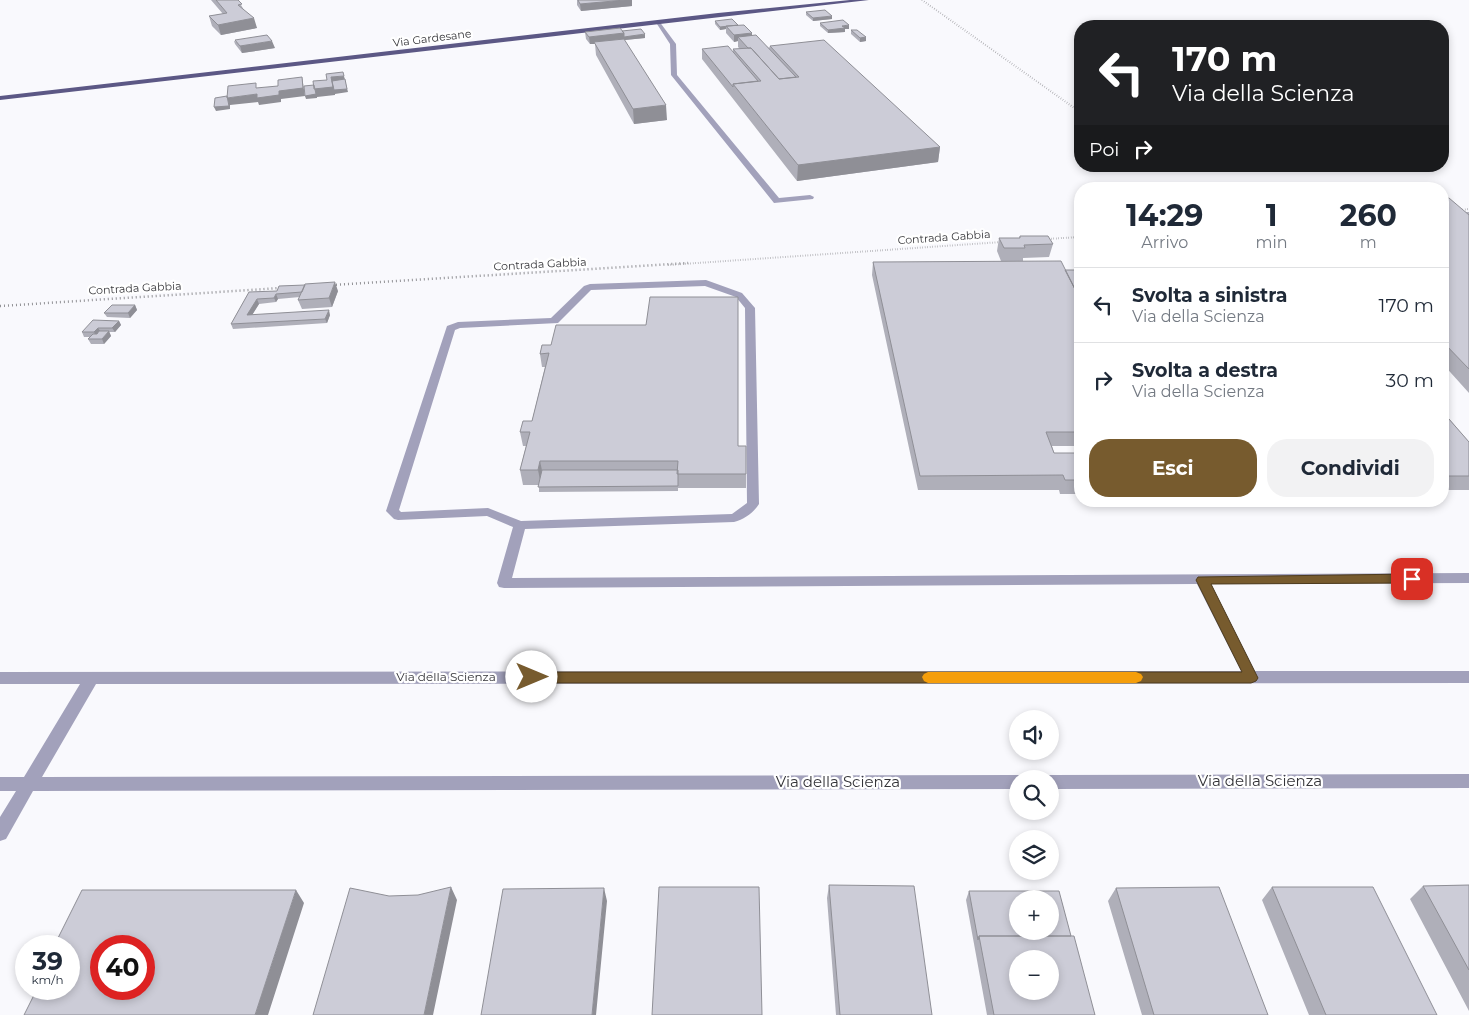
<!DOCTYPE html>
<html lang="it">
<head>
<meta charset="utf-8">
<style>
	:root { --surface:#fff; --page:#f2f2f3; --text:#1f2937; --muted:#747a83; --line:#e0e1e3; --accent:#775b2e }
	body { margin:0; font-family:Montserrat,sans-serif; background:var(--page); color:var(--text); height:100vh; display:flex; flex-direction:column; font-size:19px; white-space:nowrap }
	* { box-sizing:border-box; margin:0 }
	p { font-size:16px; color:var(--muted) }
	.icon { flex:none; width:28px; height:28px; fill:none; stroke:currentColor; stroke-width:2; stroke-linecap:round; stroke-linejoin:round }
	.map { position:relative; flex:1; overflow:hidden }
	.panel { position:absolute; left:1074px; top:182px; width:375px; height:325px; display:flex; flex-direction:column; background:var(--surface); border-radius:20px; box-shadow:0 2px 8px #0003 }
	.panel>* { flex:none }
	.guide { position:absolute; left:1074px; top:20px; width:375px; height:152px; border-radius:20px; box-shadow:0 2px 8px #0003; background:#202124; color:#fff; overflow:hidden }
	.fabs { position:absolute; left:1009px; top:710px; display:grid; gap:10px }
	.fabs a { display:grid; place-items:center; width:50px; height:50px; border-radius:50%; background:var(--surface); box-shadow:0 2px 8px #0003; font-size:25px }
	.speed { position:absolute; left:15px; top:935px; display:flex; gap:10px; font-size:25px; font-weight:700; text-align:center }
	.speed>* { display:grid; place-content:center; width:65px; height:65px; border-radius:50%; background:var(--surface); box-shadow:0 2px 8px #0003; line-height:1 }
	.speed small { font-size:12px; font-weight:400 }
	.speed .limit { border:8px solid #d22; background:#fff; color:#111 }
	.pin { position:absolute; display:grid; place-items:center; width:42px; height:42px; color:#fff; margin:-21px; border-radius:10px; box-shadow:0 2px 8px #0006 }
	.me { position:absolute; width:55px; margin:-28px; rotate:90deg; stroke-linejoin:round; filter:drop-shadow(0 0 4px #0008) }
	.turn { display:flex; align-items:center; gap:18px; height:105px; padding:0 15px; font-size:22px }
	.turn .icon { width:65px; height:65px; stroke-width:2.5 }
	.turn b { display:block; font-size:35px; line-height:42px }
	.then { display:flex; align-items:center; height:48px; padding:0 15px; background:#0003; gap:10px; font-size:19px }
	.eta { display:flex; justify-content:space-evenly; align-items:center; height:85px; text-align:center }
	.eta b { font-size:30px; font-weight:700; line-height:35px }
	.primary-button { display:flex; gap:10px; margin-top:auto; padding:10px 15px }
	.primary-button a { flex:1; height:58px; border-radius:20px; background:var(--accent); color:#fff; font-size:20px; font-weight:700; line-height:58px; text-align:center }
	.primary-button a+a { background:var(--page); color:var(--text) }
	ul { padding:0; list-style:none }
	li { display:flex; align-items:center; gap:15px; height:75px; padding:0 15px; border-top:1px solid var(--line) }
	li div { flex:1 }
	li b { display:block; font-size:19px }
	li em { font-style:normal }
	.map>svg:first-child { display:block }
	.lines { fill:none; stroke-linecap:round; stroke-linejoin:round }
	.path-far1 { stroke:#919195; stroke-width:2; stroke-dasharray:0.5 2; stroke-linecap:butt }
	.path { stroke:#919195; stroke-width:2.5; stroke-dasharray:1 3; stroke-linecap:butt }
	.minor { fill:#a2a1bb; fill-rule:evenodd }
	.major { fill:#5c5885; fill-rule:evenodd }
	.wall { fill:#afafb9 }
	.shaded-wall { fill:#8f8f96 }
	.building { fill:#ccccd7; stroke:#8f8f96; fill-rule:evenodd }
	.route { fill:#775b2e; stroke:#4d3b1e }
	.slow { fill:#f59e0b }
	.labels { text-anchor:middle; stroke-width:4.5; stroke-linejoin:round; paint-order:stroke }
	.far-street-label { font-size:11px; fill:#343438; stroke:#fff }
	.street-label { font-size:12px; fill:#343438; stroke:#fff }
	.near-street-label { font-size:15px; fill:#343438; stroke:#fff }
</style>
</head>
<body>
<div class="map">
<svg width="1469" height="1015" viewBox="0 0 1469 1015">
	<rect width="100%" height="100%" fill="#f9f9fd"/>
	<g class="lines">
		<path class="path-far1" d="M922,0L1080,112
			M1460,210L1469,209
			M1046,239L1080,237
			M668,265L1002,242"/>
		<path class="path" d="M332,285L688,263
			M0,306L281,288"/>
		<path class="minor" d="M655,21H659L676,44L677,75L779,198L810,195L814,197L813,199L774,203L671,75L670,44Z
			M706,280L742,293L755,308L759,504C753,513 745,519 734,522L525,529L512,578L1469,573V583L1211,584L1255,671H1469V683L96,684L42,777L1018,775L1025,779H1018V789L33,791L6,839L0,841V817L16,791H0V777H24L80,684H0V672L1241,671L1197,584L504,588L499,587L497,583L513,527L487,516L398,520L394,519L386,511L447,326L458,322L551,318L584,286L590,284ZM705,286L736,297L745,308L747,503L732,514L521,521L488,508L401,512L399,510L455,330L460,328L558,323L591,290Z
			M1469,774V788L1050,789V779H1043L1050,775Z"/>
		<path class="major" d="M850,0H869L0,100V96L718,13Z"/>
	</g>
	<path class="wall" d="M211,0H238L244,10L257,28L221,35L212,26L209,16L223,14Z
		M577,0H632V6L581,11L577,5Z
		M806,12L832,19L813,21L806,15Z
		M715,21L738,25L769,48L770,46L940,147L938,162L797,181L702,59V49L733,52V49H740L738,47V41L734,42L726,33V29L720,30L715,24Z
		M820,23L849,29H845V32L828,33L820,26Z
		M851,30L866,37V41L860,42L851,34Z
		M622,31L645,38L624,40L667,120L634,124L596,55L595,44H590L586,39L585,32Z
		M234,41L275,48L242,53L235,44Z
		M1442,198L1466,212H1469V393L1442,363Z
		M1020,236L1053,244L1049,257L1023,258V261H1001L997,251L999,238H1019Z
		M873,262L1065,270L1080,273V446H1052L1054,453H1080V494H1060L1059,490H918L872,275Z
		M338,291L332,307L302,309L298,300L300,297L278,299L276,302L259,304L252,315H330L327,323L233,329L231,324L249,292Z
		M135,305L137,310L130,318L107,317L104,313Z
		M119,321L121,325L115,332H109L111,336L104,344H91L88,339L90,337H84L82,332Z
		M542,345L738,446H746V488H678V491L539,492V485H523L520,470L526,446H523L520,432L532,421L545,367H542L540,354Z
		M1442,411L1469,442V490H1442Z
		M829,885L932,1015H836L827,898Z
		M1469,885V1011L1410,899L1423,886Z
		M1272,887L1437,1015H1309L1262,900Z
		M1116,888L1268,1015H1142L1108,901Z
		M969,891L1071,936L1095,1015H987L966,900Z"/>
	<path class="shaded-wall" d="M625,0H632V6L581,11L580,4Z
		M832,16V19L813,21V18Z
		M254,18L257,28L221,35L218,25Z
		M738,25L726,26V29L720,30V27Z
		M849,25V29H845V32L828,33V30L842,26Z
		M624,33L625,40L594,42L595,44H590L589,37Z
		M752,33V40L738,37V41L734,42V35Z
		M645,34V38L625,40L624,37Z
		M866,37V41L860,42V38Z
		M272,41L275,48L242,53L240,46Z
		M344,76L348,92L335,94V95L317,97V98L306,99L305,96L281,99V102L259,105L258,102L230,105V109L216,111L214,107L227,98L279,91L302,77L305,96L331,77Z
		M666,105L667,120L634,124L633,109Z
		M940,147L938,162L797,181L798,165Z
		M335,282L338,291L332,307L329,298Z
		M276,294L278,299L276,302L274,298Z
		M257,299L259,304L249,320L247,315Z
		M135,305L137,310L130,318L128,313Z
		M329,310L330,315L327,323L325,319Z
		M119,321L121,325L115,332L112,328Z
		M98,328L101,332L96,337L94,332Z
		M109,331L111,336L104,344L102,339Z
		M540,461L543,475L541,485L538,470Z
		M451,887L457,900L433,1015H424Z
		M604,888L607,901L596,1015H592Z
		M296,890L304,903L268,1015H255Z"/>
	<path class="building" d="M216,0H238L242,4L238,5L254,18L218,25L209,16L227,13Z
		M578,0H625L580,4Z
		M825,10L832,16L813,18L806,12Z
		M732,19L738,25L720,27L715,21Z
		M843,20L849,25L842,26L845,28L828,30L820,23Z
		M744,25L752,33L734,35L726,26Z
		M620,28L624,33L589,37L585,32Z
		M641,29L645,34L624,37V33L622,31Z
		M851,30H857L866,37L860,38Z
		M267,35L272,41L240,46L235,40Z
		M756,35L796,77L779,79L751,48H748L738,37Z
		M624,39L666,105L633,109L594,42Z
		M824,40L940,147L798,165L733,84L761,81L733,49L751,48L779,79L799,77L770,46Z
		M728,46L758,81L733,84V87L702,49Z
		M343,72L344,76L331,77L333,87L314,89L313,81L327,80L326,74Z
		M302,77L303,88L279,91V95L257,98V94L227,98L228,86L256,83V88L278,86V80Z
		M345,79L347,89L334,90L332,81Z
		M314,85L316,94L305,96L304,86Z
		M227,96L229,106L214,107L215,98Z
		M1442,198H1449L1469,215V369L1442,341Z
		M1020,236H1048L1053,244L1024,245L1025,248H1004L999,238H1020Z
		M1061,261L1080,299V432H1046L1054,453H1080V480H1065L1063,475L920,476L873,262Z
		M1065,270H1078L1080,273V299Z
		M335,282L329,298L298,300L305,284Z
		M305,285L302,292L276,294L274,298L257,299L247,315L329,310L325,319L231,324L249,292L277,291L279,286Z
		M650,297H738V446H746V474H677L678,461H540L538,470H520L530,432H520L523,421H532L549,353L540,354L542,345H551L556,325H646Z
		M112,305H135L128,313H104Z
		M93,320L119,321L112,328H98L94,332H82Z
		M99,331H109L102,339H88L93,334H97Z
		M1442,411L1469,442V476H1442Z
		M542,470H678V486L538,487Z
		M829,885L914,886L932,1015H840Z
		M1469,885V970L1423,886Z
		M451,887L424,1015H313L350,888L389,896L418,895Z
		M659,887H759L762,1015H652Z
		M1219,887L1268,1015H1154L1116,888Z
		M1272,887H1373L1437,1015H1326Z
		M604,888L592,1015H481L503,889Z
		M82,890H296L255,1015H24L37,989H69V946H58L60,941L56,942ZM101,946H144V989H101Z
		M969,891H1059L1071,936H979L978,940ZM1018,899H1050V931H1018Z
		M979,936H1074L1095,1015H994ZM1018,959H1050V991H1018Z"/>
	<path class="route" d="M1412,574L1416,576L1418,579L1416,582L1412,583L1211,584L1258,678L1256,681L1251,683H532L527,681L525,677L527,673L532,672H1242L1196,580L1198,577Z"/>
	<path class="slow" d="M928,672H1136L1141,674L1143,677L1141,681L1136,683H928L924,681L922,677L924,674Z"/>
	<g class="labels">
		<g class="far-street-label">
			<text transform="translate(432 38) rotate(-7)" y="4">Via Gardesane</text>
			<text transform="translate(944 237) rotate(-4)" y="4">Contrada Gabbia</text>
			<text transform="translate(540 264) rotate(-3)" y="4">Contrada Gabbia</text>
			<text transform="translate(135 288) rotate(-3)" y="4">Contrada Gabbia</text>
		</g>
		<g class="street-label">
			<text x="446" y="681">Via della Scienza</text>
		</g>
		<g class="near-street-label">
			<text x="1260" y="786">Via della Scienza</text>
			<text x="838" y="787">Via della Scienza</text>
		</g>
	</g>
</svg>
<div class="fabs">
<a><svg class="icon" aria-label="sound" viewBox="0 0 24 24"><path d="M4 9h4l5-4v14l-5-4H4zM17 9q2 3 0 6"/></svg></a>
<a><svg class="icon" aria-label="search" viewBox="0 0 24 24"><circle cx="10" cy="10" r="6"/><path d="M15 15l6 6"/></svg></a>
<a><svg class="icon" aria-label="layers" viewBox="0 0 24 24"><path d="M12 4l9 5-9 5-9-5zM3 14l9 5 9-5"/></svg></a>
<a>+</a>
<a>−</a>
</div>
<div class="speed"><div>39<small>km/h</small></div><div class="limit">40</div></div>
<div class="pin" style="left:1412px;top:579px;background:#d93025"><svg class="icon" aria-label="arrive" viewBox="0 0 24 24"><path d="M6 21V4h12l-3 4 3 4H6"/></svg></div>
<svg class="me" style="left:532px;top:677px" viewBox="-20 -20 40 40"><circle r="19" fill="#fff"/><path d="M0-13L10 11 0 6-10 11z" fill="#775b2e"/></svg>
<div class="guide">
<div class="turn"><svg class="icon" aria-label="left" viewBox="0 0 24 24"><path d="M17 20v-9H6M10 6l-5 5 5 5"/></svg><div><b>170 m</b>Via della Scienza</div></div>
<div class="then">Poi<svg class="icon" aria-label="right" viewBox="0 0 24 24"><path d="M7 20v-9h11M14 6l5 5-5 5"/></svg></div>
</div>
<section class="panel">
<div class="eta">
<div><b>14:29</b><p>Arrivo</p></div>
<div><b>1</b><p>min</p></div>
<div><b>260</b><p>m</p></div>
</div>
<ul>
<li><svg class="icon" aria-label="left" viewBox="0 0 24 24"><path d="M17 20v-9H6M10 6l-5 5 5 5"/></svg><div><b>Svolta a sinistra</b><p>Via della Scienza</p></div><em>170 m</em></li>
<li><svg class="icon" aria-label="right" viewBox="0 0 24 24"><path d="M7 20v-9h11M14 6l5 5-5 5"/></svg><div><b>Svolta a destra</b><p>Via della Scienza</p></div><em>30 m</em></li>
</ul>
<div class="primary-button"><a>Esci</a><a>Condividi</a></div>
</section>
</div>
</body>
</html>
